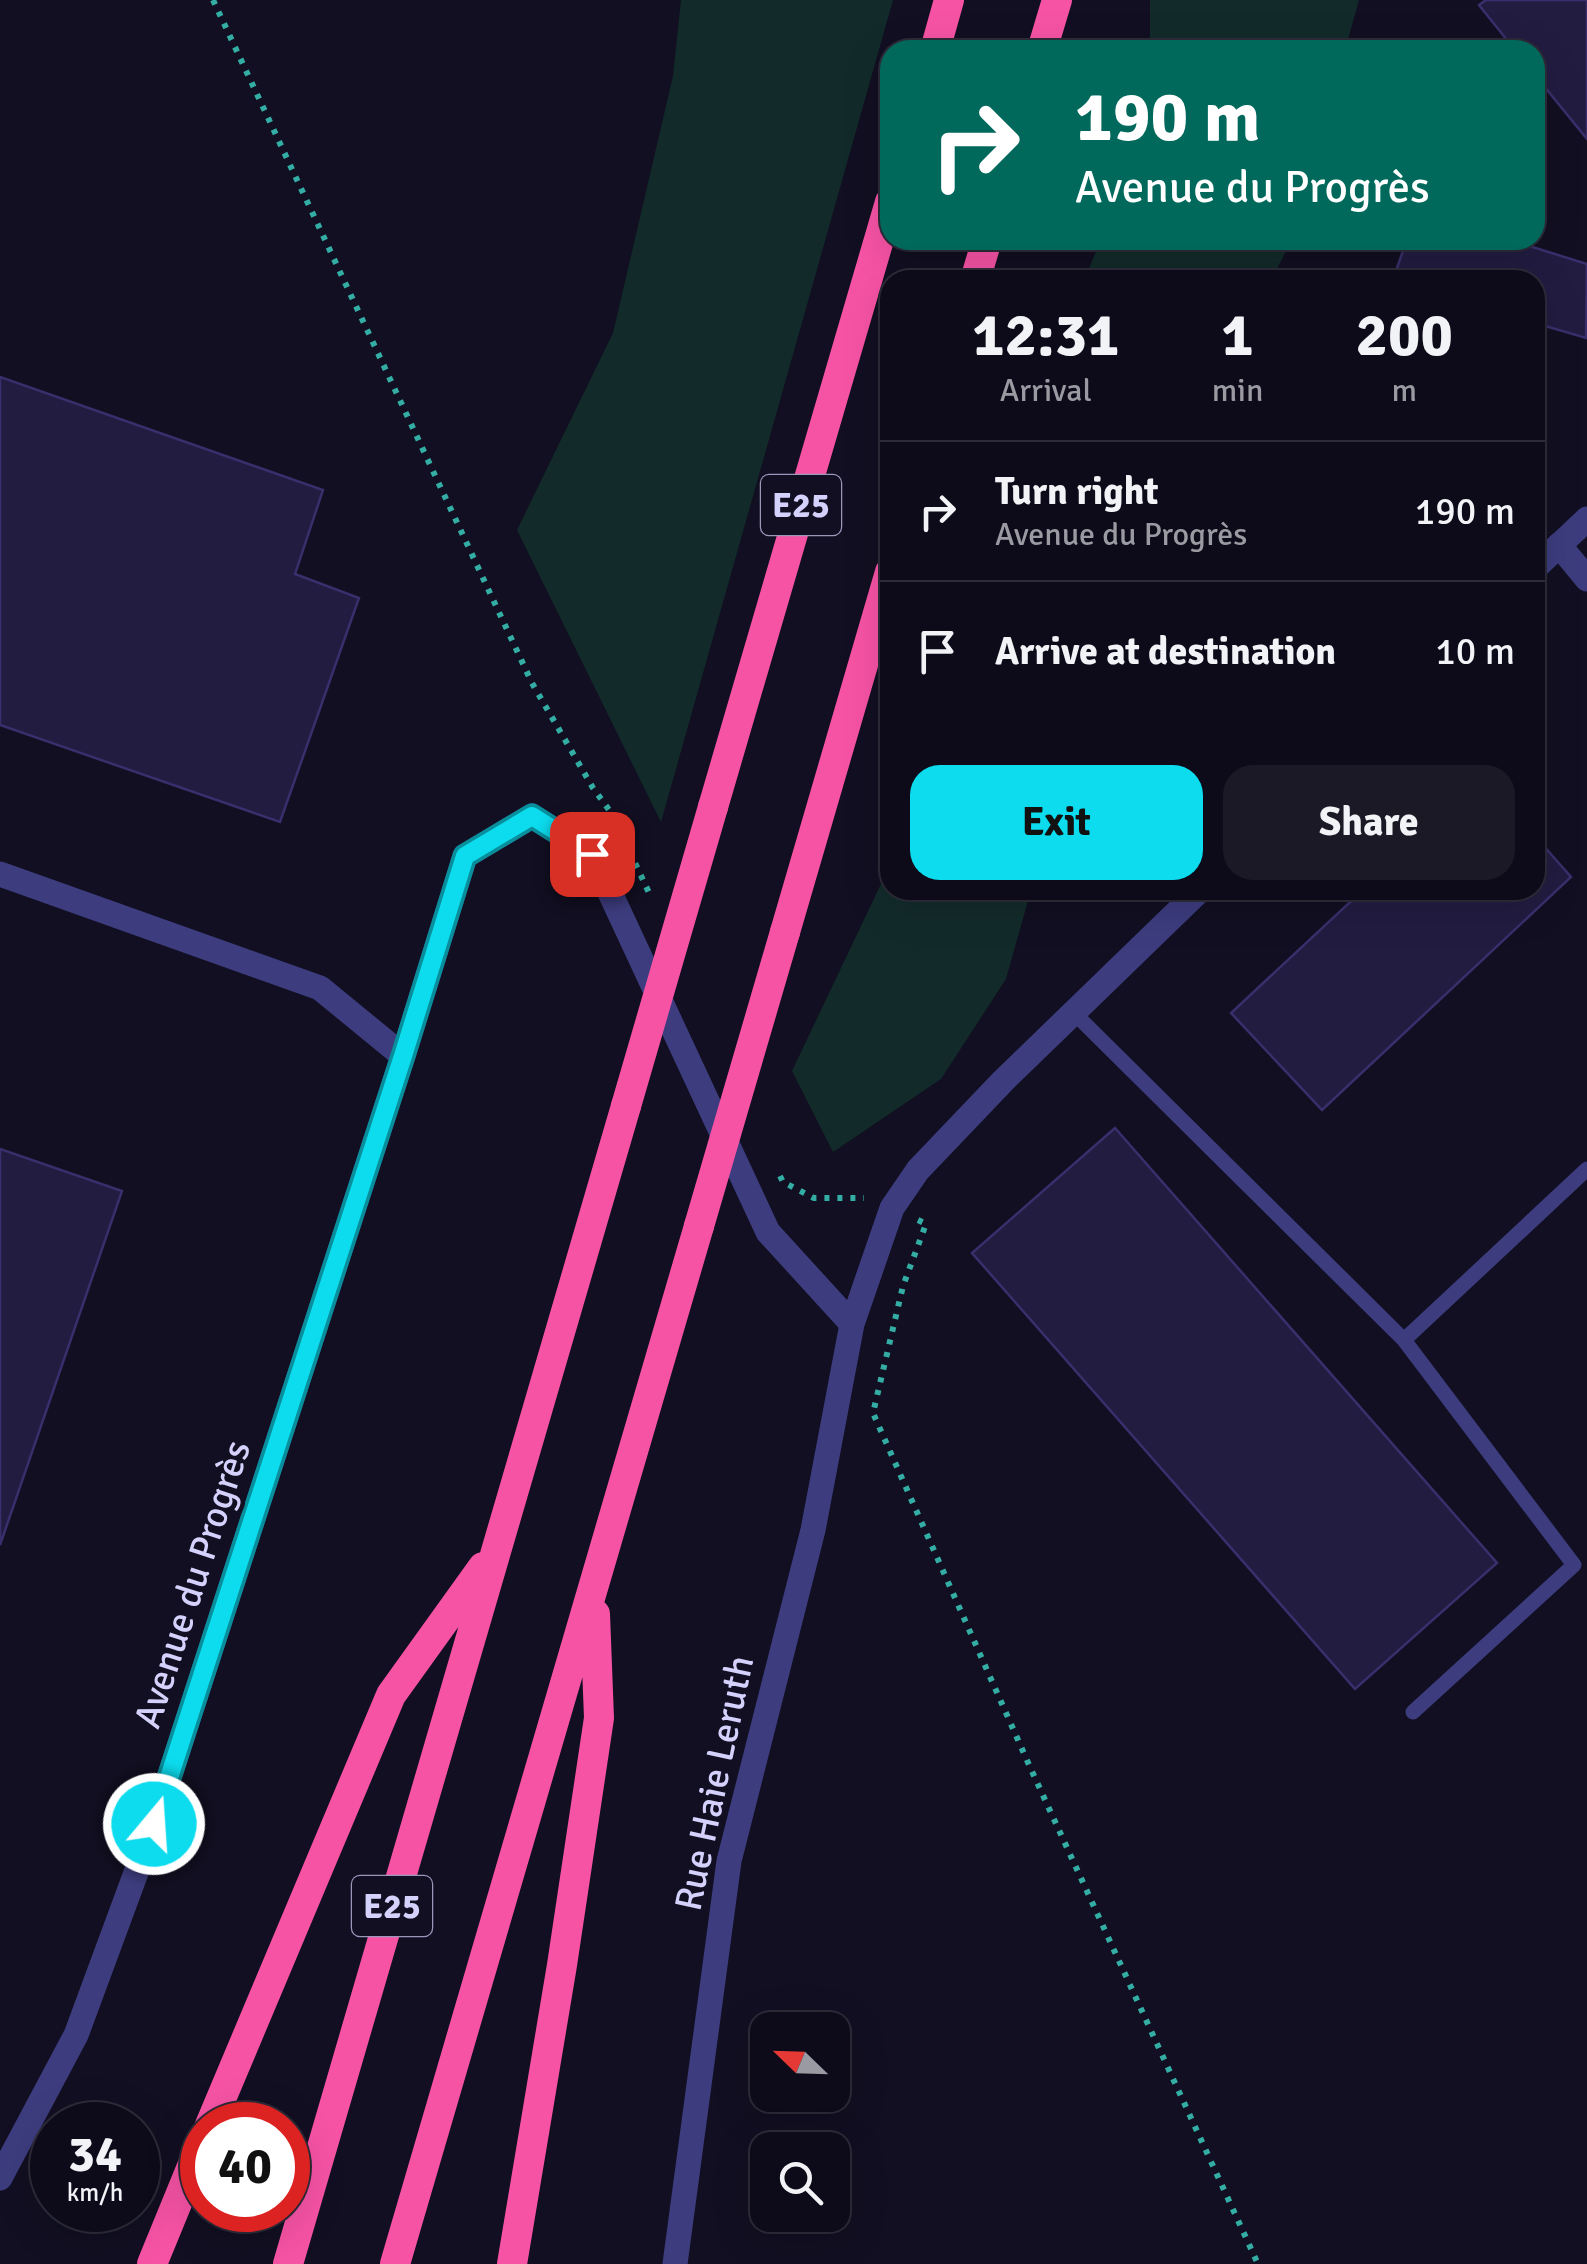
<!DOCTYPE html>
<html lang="en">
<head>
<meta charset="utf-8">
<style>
	:root { --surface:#0d0b19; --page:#1b1926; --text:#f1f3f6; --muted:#9a9ba2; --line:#2d2b38; --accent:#0cdcee }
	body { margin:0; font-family:Signika,sans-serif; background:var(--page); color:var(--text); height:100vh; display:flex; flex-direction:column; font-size:38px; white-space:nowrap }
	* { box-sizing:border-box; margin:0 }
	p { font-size:32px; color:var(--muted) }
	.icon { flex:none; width:55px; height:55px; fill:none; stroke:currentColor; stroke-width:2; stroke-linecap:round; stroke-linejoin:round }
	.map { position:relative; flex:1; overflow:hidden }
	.details { position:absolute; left:880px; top:270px; width:665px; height:630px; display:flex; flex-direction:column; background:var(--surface); border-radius:30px; box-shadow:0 10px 40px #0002,0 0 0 2px var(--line) }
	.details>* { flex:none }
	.guide { position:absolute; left:880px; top:40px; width:665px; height:210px; border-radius:30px; box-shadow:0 10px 40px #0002,0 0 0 2px var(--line); background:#00695c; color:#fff; overflow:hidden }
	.needle { width:65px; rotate:293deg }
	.fabs { position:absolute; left:750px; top:2012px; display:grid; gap:20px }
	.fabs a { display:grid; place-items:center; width:100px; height:100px; border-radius:20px; background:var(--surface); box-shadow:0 10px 40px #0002,0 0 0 2px var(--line); font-size:50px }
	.speed { position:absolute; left:30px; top:2102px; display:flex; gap:20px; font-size:50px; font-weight:700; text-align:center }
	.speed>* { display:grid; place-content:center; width:130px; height:130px; border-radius:50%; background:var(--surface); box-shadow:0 10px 40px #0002,0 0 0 2px var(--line); line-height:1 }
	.speed small { font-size:25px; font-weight:400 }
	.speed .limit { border:15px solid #d22; background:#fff; color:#111 }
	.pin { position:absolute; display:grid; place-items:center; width:85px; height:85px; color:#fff; margin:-42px; border-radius:20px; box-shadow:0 5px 15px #0006 }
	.me { position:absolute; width:110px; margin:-55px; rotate:18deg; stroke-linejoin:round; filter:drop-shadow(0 0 8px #0008) }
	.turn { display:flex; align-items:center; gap:35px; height:210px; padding:0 30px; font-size:45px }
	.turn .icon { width:130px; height:130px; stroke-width:2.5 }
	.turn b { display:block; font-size:70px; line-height:85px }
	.eta { display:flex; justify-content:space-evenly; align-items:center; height:170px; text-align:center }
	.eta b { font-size:60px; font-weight:800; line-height:70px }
	.action { display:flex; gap:20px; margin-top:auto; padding:20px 30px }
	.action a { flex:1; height:115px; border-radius:30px; background:var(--accent); color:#111; font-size:40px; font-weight:800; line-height:115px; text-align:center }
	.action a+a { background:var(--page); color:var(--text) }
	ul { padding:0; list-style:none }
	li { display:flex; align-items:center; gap:30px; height:140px; padding:0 30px; border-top:2px solid var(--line) }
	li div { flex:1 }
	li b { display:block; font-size:38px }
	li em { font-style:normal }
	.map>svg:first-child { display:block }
	.green { fill:#122b2a }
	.building { fill:#221c41; stroke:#3a2f6c; stroke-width:2.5 }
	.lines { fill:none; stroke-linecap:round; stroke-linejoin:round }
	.path { stroke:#34aea4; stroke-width:6; stroke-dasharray:5 8; stroke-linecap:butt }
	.service { stroke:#3d3c7e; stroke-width:15 }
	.minor { stroke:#3d3c7e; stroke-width:25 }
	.tertiary { stroke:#3d3c7e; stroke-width:25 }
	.motorway { stroke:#f653a5; stroke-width:30 }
	.motorway-bridge { stroke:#f653a5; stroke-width:30 }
	.route-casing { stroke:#088f9b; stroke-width:25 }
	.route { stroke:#0cdcee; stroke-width:18 }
	.labels { text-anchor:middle; stroke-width:9; stroke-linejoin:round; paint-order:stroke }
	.shield { fill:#110f21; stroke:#9a97bb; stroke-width:2.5 }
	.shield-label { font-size:35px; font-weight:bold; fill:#d5d1fd }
	.street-label { font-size:38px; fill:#d5d1fd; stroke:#110f21 }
</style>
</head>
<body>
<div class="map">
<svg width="1587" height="2264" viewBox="0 0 1587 2264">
	<rect width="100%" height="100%" fill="#110f21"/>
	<path class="green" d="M681,0H893L661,822L517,530L613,333L673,76Z
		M1150,0H1359L1345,50H1150Z
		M1101,240H1292L1271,280H1084Z
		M890,865V890H1031L1006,979L941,1079L833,1152L792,1071Z"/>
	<path class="building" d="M1486,0H1587V139L1535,75V50H1515L1479,5Z
		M1388,240H1510L1587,264L1586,338L1535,323V280L1393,279L1403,251L1383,245Z
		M0,377L323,490L295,574L359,598L280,822L0,725Z
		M1535,836L1571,877L1322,1110L1231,1013L1363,890H1535Z
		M1115,1128L1497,1563L1355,1689L972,1253Z
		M0,1149L122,1191L0,1545Z"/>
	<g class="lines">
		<path class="path" d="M213,0L532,683L593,788L612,814L651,897
			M780,1176L783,1182L814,1198H864
			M918,1220L926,1224L903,1286L873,1413L1030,1767L1258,2264"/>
		<path class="service" d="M1073,1012L1404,1340L1587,1169
			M1404,1340L1574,1565L1413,1712"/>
		<path class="minor" d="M1559,545L1587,579"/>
		<path class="tertiary" d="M1535,568L1587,519
			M0,874L320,988L403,1056
			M0,2178L76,2035L154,1824L403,1056L465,856L532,816L592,854L768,1232L852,1324
			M675,2264L729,1861L813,1530L852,1324L892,1208L918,1170L1003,1081L1200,890"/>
		<path class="motorway" d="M935,50L949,0
			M1042,50L1057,0
			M975,280L987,240
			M713,807L890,202
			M785,932L890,572
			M210,2125L391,1695L483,1567
			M152,2264L202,2142
			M288,2264L626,1106
			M395,2264L699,1226
			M512,2264L562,1965L599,1718L595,1614"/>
		<path class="motorway-bridge" d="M626,1106L713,807
			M699,1226L785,932"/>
	</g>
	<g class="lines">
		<defs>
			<path id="route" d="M154,1824L403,1056L465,856L532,816L592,854"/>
		</defs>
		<use href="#route" class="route-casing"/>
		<use href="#route" class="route"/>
	</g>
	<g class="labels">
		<g class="shield">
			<rect x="761" y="475" width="80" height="60" rx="8"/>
			<rect x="352" y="1876" width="80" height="60" rx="8"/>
		</g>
		<g class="shield-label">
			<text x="801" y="517">E25</text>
			<text x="392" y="1918">E25</text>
		</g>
		<g class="street-label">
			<text transform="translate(192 1584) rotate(-72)" y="13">Avenue du Progrès</text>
			<text transform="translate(714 1783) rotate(-78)" y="13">Rue Haie Leruth</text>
		</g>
	</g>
</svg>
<div class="fabs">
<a><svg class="needle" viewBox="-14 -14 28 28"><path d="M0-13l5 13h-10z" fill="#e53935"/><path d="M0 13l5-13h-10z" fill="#9a9ba2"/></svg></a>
<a><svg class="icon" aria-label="search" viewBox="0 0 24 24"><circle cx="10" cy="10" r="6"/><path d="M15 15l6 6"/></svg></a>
</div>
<div class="speed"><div>34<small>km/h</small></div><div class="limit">40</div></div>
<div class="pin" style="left:592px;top:854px;background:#d93025"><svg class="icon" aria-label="arrive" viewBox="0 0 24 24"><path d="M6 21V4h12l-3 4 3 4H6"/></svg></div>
<svg class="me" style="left:154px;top:1824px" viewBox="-20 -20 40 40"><circle r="17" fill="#0cdcee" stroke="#fff" stroke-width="3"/><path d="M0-11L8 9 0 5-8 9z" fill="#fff"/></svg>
<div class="guide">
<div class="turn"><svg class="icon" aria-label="right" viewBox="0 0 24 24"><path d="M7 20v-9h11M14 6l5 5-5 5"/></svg><div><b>190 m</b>Avenue du Progrès</div></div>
</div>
<section class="details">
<div class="eta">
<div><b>12:31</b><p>Arrival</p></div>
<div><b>1</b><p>min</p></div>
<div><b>200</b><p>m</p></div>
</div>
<ul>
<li><svg class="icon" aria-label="right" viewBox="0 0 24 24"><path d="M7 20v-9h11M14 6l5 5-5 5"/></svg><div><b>Turn right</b><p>Avenue du Progrès</p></div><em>190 m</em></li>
<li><svg class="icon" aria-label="arrive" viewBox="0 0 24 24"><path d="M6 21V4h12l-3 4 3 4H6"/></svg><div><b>Arrive at destination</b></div><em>10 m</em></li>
</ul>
<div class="action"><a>Exit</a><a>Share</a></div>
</section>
</div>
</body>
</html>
